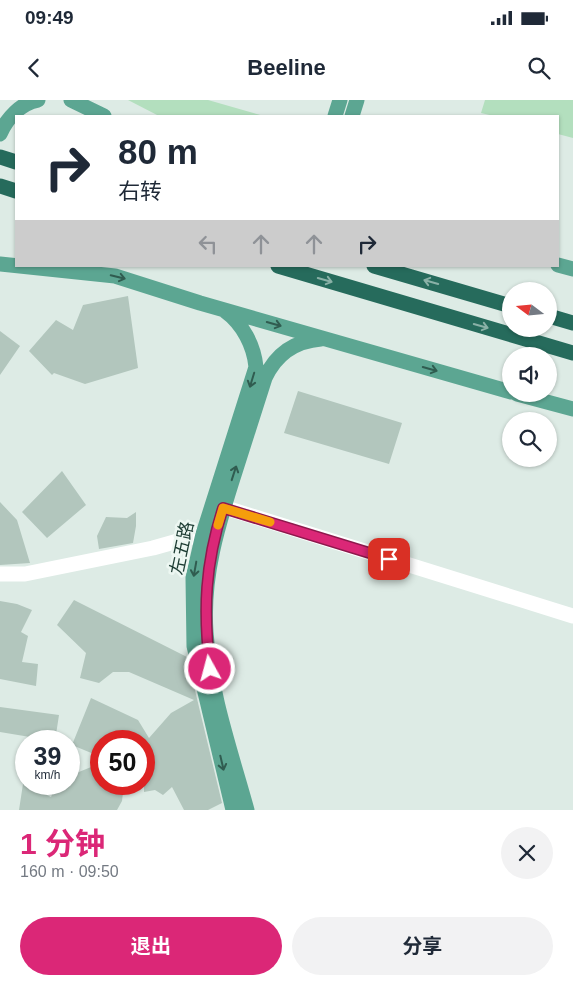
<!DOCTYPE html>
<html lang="zh">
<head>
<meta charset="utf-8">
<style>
	:root { --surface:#fff; --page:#f2f2f3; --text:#1f2937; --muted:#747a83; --accent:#db2777 }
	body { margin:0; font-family:Arial,"Noto Sans SC",sans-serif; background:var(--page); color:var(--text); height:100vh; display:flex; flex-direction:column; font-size:19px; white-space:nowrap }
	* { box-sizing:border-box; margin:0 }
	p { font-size:16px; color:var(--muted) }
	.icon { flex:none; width:28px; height:28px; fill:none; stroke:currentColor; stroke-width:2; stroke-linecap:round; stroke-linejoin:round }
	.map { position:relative; height:710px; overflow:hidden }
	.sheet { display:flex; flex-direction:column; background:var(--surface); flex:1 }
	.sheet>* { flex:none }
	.guide { position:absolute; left:15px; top:15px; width:544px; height:152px; border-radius:0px; box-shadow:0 1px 4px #0004; background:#fff; color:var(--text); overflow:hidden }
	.needle { width:32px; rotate:286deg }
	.fabs { position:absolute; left:502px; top:182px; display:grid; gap:10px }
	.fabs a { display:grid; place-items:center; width:55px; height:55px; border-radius:50%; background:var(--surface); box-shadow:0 1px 4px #0004; font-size:25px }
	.speed { position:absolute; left:15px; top:630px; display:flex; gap:10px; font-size:25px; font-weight:700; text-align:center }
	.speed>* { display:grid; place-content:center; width:65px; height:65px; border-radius:50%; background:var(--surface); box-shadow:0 1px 4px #0004; line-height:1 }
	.speed small { font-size:12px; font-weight:400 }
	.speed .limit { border:8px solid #d22; background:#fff; color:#111 }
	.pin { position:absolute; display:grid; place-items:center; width:42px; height:42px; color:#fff; margin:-21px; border-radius:10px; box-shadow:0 2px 8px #0006 }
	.me { position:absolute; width:55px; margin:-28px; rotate:353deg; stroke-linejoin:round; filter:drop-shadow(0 0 4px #0008) }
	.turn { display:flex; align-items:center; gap:18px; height:105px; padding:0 20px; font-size:22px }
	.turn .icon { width:65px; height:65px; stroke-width:2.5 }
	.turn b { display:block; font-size:35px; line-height:42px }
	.lanes { display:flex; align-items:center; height:48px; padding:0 20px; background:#0003; justify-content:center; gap:25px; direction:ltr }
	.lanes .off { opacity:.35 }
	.round { display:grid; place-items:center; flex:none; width:52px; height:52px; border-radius:26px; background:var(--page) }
	.summary { display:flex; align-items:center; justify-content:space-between; height:85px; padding:0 20px }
	h1 { font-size:30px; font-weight:700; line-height:38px; color:var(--accent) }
	.primary-button { display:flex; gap:10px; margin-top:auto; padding:10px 20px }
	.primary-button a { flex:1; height:58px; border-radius:30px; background:var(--accent); color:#fff; font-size:20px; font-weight:700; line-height:58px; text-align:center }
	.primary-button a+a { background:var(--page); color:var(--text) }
	.status { display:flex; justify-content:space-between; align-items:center; height:35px; padding:0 25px; background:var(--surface); direction:ltr }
	.status svg { height:14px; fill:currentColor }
	header { display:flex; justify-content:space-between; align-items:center; height:65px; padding:0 20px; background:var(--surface); font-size:22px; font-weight:700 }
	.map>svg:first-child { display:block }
	.green { fill:#b3dfbe }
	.building { fill:#b2c6bd }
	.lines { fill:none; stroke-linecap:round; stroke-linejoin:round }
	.minor { stroke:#fff; stroke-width:15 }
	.major { stroke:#5ca692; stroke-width:15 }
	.highway { stroke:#266b5c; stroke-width:15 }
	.oneway { stroke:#305c50 }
	.oneway2 { stroke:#8ab1a7 }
	.route-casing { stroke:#8e194d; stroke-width:12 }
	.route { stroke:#db2777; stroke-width:9 }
	.slow { stroke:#f59e0b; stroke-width:9 }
	.labels { text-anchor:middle; stroke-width:5; stroke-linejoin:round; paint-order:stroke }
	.street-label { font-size:18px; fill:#1d3c33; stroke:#edf7f2 }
</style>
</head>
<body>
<div class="status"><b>09:49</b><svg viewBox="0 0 49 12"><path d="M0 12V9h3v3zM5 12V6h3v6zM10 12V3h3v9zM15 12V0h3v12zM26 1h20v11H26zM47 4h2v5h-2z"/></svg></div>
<header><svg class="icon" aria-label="back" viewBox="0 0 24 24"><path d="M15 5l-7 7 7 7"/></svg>Beeline<svg class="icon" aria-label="search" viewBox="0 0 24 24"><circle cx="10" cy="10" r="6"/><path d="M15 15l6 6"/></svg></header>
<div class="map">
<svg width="573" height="710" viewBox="0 0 573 710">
	<rect width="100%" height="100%" fill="#ddebe5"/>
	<path class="green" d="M128,0H208L264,16H159Z
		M485,0H573V38L558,34V16H494L481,13Z"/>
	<path class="building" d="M128,196L138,268L85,284L54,273L52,275L29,251L56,220L73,230L83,205Z
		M0,231L20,246L0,275Z
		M298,291L402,323L389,364L284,333Z
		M62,371L86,405L47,438L22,412Z
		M0,402L17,420L30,463L0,465Z
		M136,412V426L133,443L99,449L97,436L106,417L127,418Z
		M74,500L187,557L222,703L208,710H184L172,687L163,695L155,690L144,692V644L146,641H101V657L72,645L91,598L138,620L149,638L171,613L194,600L129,572H113L99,583L80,578L86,553L57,525Z
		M0,501L17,504L32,510L21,532L28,536L22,562L38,564L36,586L0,579Z
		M0,607L59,615L55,641H29L30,637L0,632Z
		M101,663V684H124L122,701L117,710H19L23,684H49L47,695L51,697L56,684H69V676Z"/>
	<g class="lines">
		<path class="minor" d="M223,407L573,516
			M0,474H25L153,448L213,431"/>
		<path class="major" d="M71,0L104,16
			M335,16L340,0
			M352,16L357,0
			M0,34C7,18 21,3 38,0
			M0,164L115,176L200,203L511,292
			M558,165L573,169
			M225,211C243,224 254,246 256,267L203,434L193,478L194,546L233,710
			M517,294L573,309
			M247,710C231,652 210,593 206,532C202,476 218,425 235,372C245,341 255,309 265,278C276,254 295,241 321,239"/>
		<path class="highway" d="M0,57L16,62
			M0,86L16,91
			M278,166L573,253
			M374,166L511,206
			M549,216L573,223"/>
	</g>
	<defs><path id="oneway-shaft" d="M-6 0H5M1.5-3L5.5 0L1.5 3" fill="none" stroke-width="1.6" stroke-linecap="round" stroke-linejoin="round" transform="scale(1.25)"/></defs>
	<g class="oneway">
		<use href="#oneway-shaft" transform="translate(118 177) rotate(14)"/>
		<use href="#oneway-shaft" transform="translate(274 224) rotate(16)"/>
		<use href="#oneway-shaft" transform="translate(430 269) rotate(16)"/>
		<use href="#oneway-shaft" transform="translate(252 280) rotate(107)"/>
		<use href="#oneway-shaft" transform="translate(234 373) rotate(-72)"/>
		<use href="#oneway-shaft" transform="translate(195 469) rotate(100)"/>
		<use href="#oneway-shaft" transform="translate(222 663) rotate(77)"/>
	</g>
	<g class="oneway2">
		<use href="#oneway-shaft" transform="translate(325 180) rotate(16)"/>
		<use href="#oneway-shaft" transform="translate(431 182) rotate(-164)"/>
		<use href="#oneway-shaft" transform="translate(481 226) rotate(16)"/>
	</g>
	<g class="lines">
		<defs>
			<path id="route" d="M210,569C203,510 205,464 223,408L389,459"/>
		</defs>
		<use href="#route" class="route-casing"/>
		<use href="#route" class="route"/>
		<path class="slow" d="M218,425L223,408L270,422"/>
	</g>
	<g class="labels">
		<g class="street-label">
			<text transform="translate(182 448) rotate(-78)" y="6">左五路</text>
		</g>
	</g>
</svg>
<div class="fabs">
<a><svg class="needle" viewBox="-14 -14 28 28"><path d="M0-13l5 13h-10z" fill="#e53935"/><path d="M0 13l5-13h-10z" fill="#747a83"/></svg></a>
<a><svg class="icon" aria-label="sound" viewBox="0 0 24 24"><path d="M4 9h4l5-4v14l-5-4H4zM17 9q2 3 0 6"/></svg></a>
<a><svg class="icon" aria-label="search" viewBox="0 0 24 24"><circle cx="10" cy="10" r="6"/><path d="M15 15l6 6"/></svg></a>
</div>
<div class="speed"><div>39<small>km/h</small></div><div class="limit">50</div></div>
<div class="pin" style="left:389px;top:459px;background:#d93025"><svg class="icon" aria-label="arrive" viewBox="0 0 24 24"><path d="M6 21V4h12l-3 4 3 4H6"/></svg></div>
<svg class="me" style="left:210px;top:569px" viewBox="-20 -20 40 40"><circle r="17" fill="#db2777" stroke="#fff" stroke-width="3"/><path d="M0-11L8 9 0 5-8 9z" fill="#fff"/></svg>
<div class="guide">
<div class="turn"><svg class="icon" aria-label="right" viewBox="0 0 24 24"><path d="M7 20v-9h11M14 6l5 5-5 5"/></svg><div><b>80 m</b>右转</div></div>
<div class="lanes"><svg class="icon off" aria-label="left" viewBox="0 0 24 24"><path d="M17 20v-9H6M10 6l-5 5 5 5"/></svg><svg class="icon off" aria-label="ahead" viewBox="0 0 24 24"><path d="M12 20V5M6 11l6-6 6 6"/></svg><svg class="icon off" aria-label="ahead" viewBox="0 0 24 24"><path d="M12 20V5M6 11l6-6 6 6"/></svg><svg class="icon" aria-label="right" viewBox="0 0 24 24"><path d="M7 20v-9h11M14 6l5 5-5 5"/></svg></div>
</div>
</div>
<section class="sheet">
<div class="summary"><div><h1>1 分钟</h1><p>160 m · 09:50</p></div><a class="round"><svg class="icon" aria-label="close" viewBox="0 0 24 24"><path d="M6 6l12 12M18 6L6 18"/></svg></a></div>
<div class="primary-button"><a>退出</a><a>分享</a></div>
</section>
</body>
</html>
